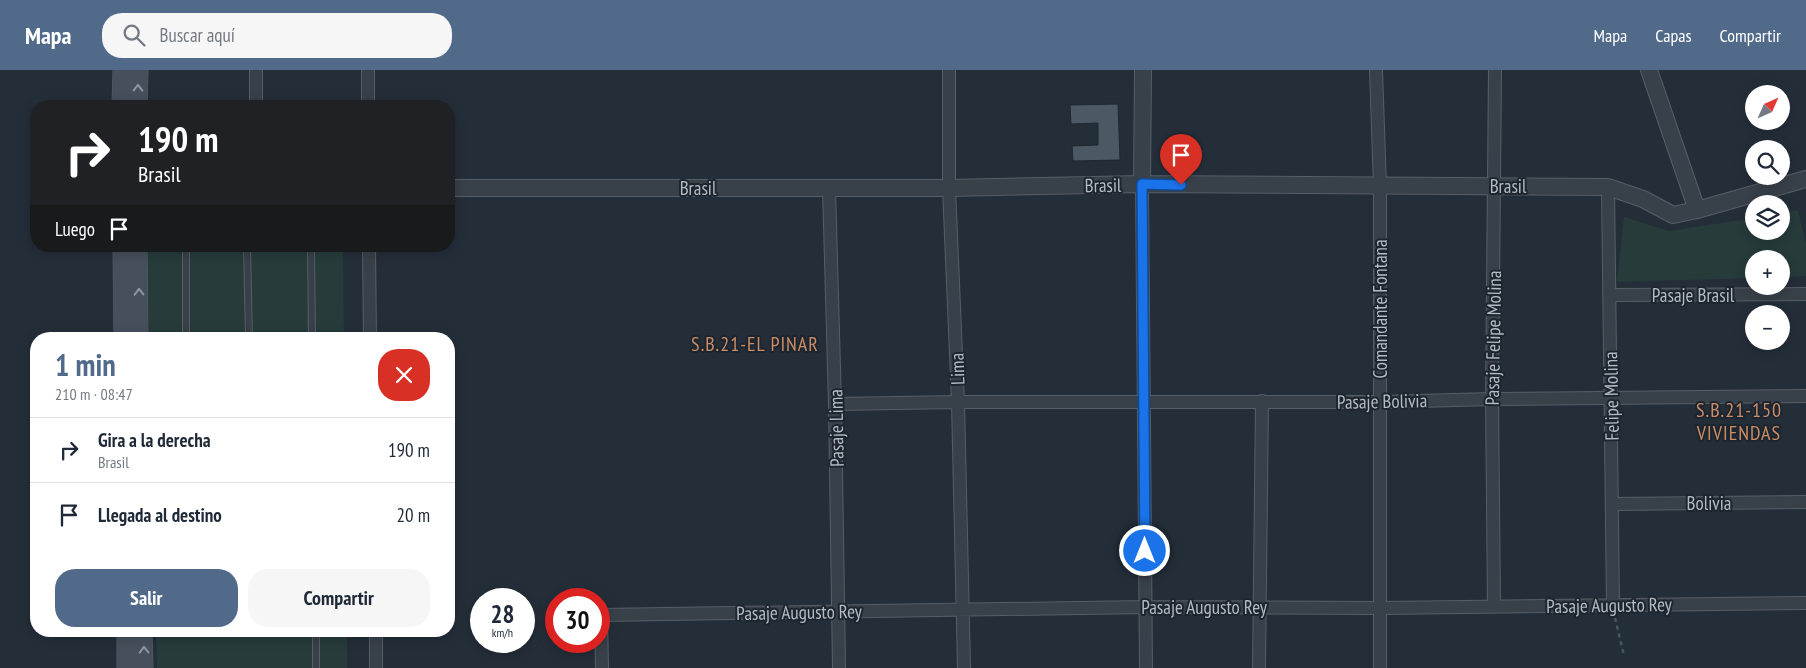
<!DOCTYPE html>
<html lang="es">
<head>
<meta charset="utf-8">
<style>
	:root { --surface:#fff; --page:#f6f6f7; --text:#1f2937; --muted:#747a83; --line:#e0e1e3; --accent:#516a8a }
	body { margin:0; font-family:"PT Sans Narrow",sans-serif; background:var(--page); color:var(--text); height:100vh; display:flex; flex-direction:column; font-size:19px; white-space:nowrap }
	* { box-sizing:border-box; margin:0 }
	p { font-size:16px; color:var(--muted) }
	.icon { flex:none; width:28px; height:28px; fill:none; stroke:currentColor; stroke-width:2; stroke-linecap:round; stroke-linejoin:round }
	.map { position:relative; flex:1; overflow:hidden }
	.drawer { position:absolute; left:30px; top:262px; width:425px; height:305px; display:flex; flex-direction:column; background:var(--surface); border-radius:20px; box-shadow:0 2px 12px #0003 }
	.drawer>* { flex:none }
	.guide { position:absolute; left:30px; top:30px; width:425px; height:152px; border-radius:20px; box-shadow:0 2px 12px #0003; background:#202124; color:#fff; overflow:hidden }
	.needle { width:32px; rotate:45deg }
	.controls { position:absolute; left:1745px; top:15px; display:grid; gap:10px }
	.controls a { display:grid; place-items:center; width:45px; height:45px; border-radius:50%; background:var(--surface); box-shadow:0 2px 12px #0003; font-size:25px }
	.speed { position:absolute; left:470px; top:518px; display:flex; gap:10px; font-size:25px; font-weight:700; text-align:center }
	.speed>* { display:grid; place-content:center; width:65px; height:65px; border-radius:50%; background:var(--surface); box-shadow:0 2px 12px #0003; line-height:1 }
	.speed small { font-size:12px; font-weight:400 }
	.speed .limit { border:8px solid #d22; background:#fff; color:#111 }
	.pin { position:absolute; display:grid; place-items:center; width:42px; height:42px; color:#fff; margin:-51px -21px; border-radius:50% 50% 50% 0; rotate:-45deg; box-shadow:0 0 5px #0007 }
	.pin .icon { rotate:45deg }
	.me { position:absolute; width:55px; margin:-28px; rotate:0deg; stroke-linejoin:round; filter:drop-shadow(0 0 4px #0008) }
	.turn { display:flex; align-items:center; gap:18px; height:105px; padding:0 25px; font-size:22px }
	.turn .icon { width:65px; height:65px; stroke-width:2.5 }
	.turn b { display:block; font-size:35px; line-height:42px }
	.then { display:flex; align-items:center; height:48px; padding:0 25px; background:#0003; gap:10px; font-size:19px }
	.round { display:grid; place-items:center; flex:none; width:52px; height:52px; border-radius:20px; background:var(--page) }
	.headline { display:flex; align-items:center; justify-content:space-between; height:85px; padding:0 25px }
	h1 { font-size:30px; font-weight:800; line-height:38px; color:var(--accent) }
	.action { display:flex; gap:10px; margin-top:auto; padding:10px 25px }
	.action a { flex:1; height:58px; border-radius:20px; background:var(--accent); color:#fff; font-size:20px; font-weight:800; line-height:58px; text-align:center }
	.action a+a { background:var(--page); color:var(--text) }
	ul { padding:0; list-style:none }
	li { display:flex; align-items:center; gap:15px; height:65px; padding:0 25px; border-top:1px solid var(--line) }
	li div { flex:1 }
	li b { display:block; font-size:19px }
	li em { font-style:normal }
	header { display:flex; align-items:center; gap:30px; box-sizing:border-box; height:70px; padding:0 25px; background:var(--accent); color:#fff }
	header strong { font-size:24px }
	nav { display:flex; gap:28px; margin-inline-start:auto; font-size:18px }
	.search { width:350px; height:45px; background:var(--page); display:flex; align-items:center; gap:12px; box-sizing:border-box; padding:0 18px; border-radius:20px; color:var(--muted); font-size:19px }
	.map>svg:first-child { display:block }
	.green { fill:#273b3b }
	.building { fill:#4c5965; stroke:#1f2730 }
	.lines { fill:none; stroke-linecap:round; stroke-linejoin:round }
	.service-casing { stroke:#565e67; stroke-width:8 }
	.minor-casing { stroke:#565e67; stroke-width:14 }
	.tertiary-casing { stroke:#565e67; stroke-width:18 }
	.secondary-casing { stroke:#565e67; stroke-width:19 }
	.path { stroke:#465859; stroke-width:2.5; stroke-dasharray:4 4; stroke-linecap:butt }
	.service { stroke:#384049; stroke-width:6 }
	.minor { stroke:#384049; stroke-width:12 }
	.tertiary { stroke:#384049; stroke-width:16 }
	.secondary { stroke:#46505c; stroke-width:18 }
	.oneway { stroke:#8d96a0 }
	.route-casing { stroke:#114b97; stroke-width:12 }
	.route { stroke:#1a73e8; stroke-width:9 }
	.labels { text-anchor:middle; stroke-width:4; stroke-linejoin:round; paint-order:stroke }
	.street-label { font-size:19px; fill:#b3bbc5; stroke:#1d252e }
	.neighbourhood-label { font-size:20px; letter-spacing:1px; fill:#cb8c68; stroke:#1d252e }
</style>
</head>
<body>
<header>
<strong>Mapa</strong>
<div class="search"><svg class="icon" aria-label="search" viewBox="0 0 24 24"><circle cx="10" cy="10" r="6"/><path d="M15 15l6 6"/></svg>Buscar aquí</div>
<nav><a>Mapa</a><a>Capas</a><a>Compartir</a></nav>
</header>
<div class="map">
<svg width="1806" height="598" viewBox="0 0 1806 598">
	<rect width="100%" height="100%" fill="#242e39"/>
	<path class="green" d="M1798,140L1806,174V206L1781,207V189H1754V208L1617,212L1624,147L1669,161L1754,148V161H1781V143Z
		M146,176H343L344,269H149Z
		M156,561H347V598H157Z"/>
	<path class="building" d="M1118,34L1120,90L1073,91L1072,76L1098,75V53L1071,54L1070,35Z"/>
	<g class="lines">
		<defs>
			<path id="service" d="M247,176L249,269
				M311,176L312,269
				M186,269V176
				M316,561V598"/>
			<path id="minor" d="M256,0V36
				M949,0V118L958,332L964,598
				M1376,0L1380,117V598
				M368,36V0
				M1142,114L1146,598
				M1608,117L1613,536
				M829,118L835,334L839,598
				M369,176L370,269
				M1610,225L1806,224
				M835,334L958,332H1381L1492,329L1806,326
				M1613,434L1806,432
				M1494,536L1492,329L1495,0
				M376,561V598
				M602,598L601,545L1145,537L1381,538L1806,533
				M1259,598L1262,331"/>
			<path id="tertiary" d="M1649,0L1697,140
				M1142,114L1143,0
				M449,118H949L1142,114L1608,117L1643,129L1673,145L1697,140L1806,109"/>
			<path id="secondary" d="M121,36L122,0
				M138,36L139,0
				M122,176L123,269
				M138,176L139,269
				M126,561V598
				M143,561L144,598"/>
		</defs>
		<use href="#service" class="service-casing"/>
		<use href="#minor" class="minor-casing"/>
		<use href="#tertiary" class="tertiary-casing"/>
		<use href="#secondary" class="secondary-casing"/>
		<path class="path" d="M1615,548L1624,586"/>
		<use href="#service" class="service"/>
		<use href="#minor" class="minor"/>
		<use href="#tertiary" class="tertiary"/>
		<use href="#secondary" class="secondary"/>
	</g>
	<defs><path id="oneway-chevron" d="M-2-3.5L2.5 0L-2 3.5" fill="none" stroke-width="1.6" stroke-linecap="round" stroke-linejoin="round" transform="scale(1.25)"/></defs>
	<g class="oneway">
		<use href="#oneway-chevron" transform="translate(138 18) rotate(-89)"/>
		<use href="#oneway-chevron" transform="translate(139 222) rotate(-91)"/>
		<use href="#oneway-chevron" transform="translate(144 580) rotate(-91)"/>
	</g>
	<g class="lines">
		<defs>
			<path id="route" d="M1145,481L1142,114L1181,115"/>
		</defs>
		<use href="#route" class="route-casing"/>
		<use href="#route" class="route"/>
	</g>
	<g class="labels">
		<g class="street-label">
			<text transform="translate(1103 115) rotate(-1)" y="7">Brasil</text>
			<text x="1508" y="123">Brasil</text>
			<text x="698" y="125">Brasil</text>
			<text x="1693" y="232">Pasaje Brasil</text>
			<text transform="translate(1380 239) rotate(-90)" y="7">Comandante Fontana</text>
			<text transform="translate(1493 268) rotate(-89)" y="7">Pasaje Felipe Molina</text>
			<text transform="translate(957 299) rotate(-92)" y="7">Lima</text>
			<text transform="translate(1611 326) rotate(-91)" y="7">Felipe Molina</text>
			<text transform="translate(1382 331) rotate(-1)" y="7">Pasaje Bolivia</text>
			<text transform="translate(836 358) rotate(-91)" y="7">Pasaje Lima</text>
			<text x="1709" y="440">Bolivia</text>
			<text transform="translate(1609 535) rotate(-1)" y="7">Pasaje Augusto Rey</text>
			<text x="1204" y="544">Pasaje Augusto Rey</text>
			<text transform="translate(799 542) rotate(-1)" y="7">Pasaje Augusto Rey</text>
		</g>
		<g class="neighbourhood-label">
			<text x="755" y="281">S.B.21-EL PINAR</text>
			<text x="1739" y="347">S.B.21-150<tspan x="1739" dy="23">VIVIENDAS</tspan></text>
		</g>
	</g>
</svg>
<div class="controls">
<a><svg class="needle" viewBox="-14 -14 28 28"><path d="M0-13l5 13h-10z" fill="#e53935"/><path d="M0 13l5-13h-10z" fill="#747a83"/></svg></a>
<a><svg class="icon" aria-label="search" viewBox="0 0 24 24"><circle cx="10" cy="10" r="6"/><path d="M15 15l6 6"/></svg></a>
<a><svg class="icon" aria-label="layers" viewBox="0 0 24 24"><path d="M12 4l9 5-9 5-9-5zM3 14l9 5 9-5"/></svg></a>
<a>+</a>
<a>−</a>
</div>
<div class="speed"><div>28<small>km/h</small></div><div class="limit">30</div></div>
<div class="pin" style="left:1181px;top:115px;background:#d93025"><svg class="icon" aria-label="arrive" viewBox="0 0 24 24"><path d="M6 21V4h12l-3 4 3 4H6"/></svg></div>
<svg class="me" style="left:1145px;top:481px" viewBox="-20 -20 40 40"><circle r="17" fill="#1a73e8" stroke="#fff" stroke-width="3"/><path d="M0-11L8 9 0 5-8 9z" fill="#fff"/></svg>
<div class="guide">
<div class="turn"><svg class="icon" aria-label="right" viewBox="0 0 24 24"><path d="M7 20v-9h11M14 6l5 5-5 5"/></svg><div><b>190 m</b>Brasil</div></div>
<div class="then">Luego<svg class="icon" aria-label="arrive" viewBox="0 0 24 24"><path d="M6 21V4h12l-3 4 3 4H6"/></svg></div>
</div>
<section class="drawer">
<div class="headline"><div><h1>1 min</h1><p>210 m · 08:47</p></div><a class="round" style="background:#d93025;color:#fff"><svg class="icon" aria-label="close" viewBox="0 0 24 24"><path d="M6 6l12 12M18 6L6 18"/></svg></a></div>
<ul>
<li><svg class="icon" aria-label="right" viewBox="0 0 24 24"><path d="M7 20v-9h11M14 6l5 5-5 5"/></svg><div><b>Gira a la derecha</b><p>Brasil</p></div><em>190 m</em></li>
<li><svg class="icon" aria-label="arrive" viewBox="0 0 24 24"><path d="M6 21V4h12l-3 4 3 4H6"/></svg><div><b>Llegada al destino</b></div><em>20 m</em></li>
</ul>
<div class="action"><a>Salir</a><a>Compartir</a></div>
</section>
</div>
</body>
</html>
